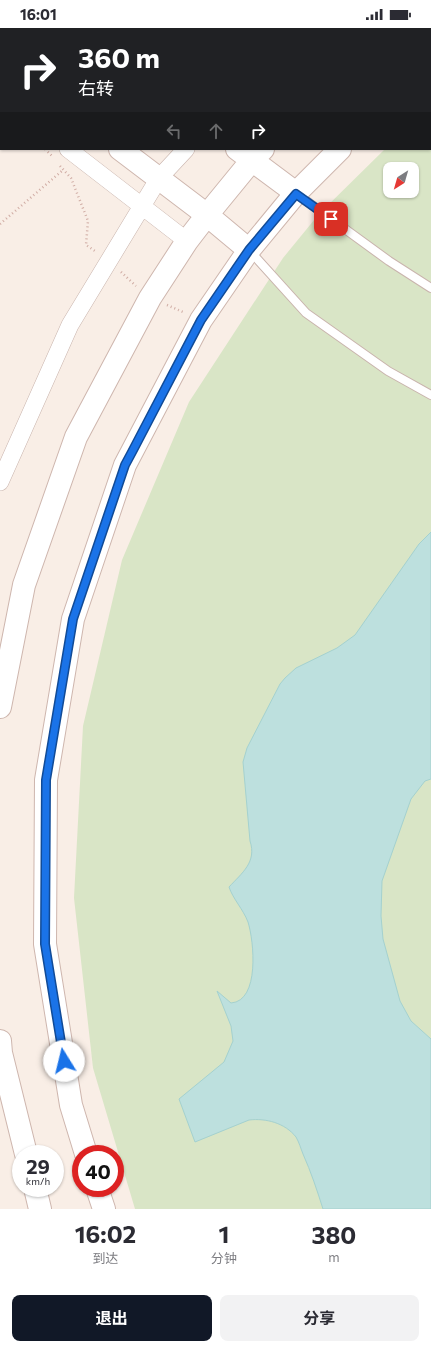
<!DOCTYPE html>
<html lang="zh">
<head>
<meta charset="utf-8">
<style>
	:root { --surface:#fff; --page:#f2f2f3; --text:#2b2b33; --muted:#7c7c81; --accent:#111827 }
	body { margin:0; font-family:Commissioner,"Noto Sans SC",sans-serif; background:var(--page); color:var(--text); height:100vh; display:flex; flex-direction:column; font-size:15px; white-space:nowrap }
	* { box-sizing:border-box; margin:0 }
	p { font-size:13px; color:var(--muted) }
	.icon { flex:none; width:22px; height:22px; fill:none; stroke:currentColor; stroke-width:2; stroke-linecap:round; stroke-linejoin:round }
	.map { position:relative; height:1181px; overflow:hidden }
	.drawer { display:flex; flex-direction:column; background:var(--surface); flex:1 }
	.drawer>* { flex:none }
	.guide { position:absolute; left:0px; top:0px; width:431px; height:122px; box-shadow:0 1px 3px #0004; background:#202124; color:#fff; overflow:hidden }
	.needle { width:26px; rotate:217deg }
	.controls { position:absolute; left:383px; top:134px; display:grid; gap:8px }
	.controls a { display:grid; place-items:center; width:36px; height:36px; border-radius:8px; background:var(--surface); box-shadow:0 1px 3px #0004; font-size:20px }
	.speed { position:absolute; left:12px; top:1117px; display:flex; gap:8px; font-size:20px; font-weight:700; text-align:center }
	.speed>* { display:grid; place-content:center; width:52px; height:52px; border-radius:50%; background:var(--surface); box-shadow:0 1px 3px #0004; line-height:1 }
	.speed small { font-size:10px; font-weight:400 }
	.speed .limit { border:6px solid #d22; background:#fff; color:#111 }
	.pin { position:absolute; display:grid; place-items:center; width:34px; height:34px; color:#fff; margin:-17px; border-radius:8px; box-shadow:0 2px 6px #0006 }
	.me { position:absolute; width:44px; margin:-22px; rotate:351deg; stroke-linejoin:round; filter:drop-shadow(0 0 3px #0008) }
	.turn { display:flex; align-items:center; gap:14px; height:84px; padding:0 12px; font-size:18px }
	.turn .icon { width:52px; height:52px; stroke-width:2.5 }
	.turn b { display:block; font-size:28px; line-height:34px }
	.lanes { display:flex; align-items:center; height:38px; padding:0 12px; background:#0003; justify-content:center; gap:20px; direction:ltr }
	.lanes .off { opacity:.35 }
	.eta { display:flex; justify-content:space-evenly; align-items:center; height:68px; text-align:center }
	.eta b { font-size:24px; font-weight:700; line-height:28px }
	.cta { display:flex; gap:8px; margin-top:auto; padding:8px 12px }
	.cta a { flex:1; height:46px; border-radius:8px; background:var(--accent); color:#fff; font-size:16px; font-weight:700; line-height:46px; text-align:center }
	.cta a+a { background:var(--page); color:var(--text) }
	.status { display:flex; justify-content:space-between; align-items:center; height:28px; padding:0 20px; background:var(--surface); direction:ltr }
	.status svg { height:11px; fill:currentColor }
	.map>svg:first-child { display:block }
	.green { fill:#d9e5c6; fill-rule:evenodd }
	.water { fill:#bde0de; stroke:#a4d1cf }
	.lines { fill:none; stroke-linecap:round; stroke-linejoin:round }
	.lane-casing { stroke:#c9b4ad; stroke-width:10 }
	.street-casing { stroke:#c9b4ad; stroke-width:18 }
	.secondary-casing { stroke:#ceb6ae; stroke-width:24 }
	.path { stroke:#d0aca4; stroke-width:2.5; stroke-dasharray:1 3; stroke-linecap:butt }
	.lane { stroke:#fff; stroke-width:8 }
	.street { stroke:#fff; stroke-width:17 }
	.secondary { stroke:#fff; stroke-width:22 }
	.route-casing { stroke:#114b97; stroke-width:10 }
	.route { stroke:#1a73e8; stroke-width:7 }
</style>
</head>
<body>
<div class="status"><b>16:01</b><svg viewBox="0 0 49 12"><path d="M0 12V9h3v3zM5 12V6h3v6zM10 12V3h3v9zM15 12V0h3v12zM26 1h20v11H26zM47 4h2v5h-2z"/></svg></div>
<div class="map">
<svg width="431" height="1181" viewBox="0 0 431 1181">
	<rect width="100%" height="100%" fill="#f9eee6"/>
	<path class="green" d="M431,80V1181H135L93,1040L74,870L83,698L122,532L189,374L283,230L319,186L385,121H430ZM390,141H412V163H390Z"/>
	<path class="water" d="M431,504V751L425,753L411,771L382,853L381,888L383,911L400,973L411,993L431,1011V1181H323C317,1162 311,1144 303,1126C301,1121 299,1114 296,1109C285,1095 266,1090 249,1092L195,1114L179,1071L224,1034L233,1013L231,998L217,963L231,975C260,973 254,913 248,894C243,881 233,871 229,859C242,845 257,834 250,813L243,734L247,720L280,656L285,650L296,640L337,620L355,607L419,516Z"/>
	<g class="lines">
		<defs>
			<path id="lane" d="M297,166L389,233L431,260
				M250,223L306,285L388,343L431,367"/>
			<path id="street" d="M307,1L308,0
				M0,68H1
				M68,121L187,213
				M0,454L70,297L159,150L186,121"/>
			<path id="secondary" d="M74,0L75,1
				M392,1L393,0
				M0,30L1,31
				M430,41L431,40
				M120,121L207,187L249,222
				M237,121L296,165
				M0,679L24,557L76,409L150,270L187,213L207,187L252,132L263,121
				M0,1013L1,1025L26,1126
				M86,1126L71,1077L45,916L46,752L73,591L125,437L201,292L249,222L296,165L340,121
				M35,1160L40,1181
				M97,1160L104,1181"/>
		</defs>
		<use href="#lane" class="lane-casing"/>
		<use href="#street" class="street-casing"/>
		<use href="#secondary" class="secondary-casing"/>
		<path class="path" d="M142,0L143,1
			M285,1L287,0
			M45,121L52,128
			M60,138L71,150L88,193L86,217L95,223
			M0,196L63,142
			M121,244L136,258
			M167,277L183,284"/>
		<use href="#lane" class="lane"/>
		<use href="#street" class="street"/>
		<use href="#secondary" class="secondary"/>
	</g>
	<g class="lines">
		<defs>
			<path id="route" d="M64,1033L45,916L46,752L73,591L125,437L132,424L201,292L249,222L296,166L331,191"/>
		</defs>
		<use href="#route" class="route-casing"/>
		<use href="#route" class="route"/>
	</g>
</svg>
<div class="controls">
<a><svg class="needle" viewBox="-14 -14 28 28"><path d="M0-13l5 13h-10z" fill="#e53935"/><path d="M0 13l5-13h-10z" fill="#7c7c81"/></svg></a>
</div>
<div class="speed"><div>29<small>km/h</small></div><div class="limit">40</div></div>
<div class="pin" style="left:331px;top:191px;background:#d93025"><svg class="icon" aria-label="arrive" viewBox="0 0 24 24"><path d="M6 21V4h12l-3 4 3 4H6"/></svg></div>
<svg class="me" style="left:64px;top:1033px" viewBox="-20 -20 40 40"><circle r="19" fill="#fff"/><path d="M0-13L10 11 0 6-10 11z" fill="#1a73e8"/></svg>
<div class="guide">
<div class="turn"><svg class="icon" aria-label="right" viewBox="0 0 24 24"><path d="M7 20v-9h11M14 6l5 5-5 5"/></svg><div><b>360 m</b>右转</div></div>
<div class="lanes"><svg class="icon off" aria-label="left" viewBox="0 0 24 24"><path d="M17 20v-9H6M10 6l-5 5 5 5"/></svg><svg class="icon off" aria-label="ahead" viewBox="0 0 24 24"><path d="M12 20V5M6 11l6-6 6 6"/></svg><svg class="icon" aria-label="right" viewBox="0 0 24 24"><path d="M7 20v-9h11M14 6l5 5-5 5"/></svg></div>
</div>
</div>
<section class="drawer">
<div class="eta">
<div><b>16:02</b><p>到达</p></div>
<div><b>1</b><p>分钟</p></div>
<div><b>380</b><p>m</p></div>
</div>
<div class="cta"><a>退出</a><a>分享</a></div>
</section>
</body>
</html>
